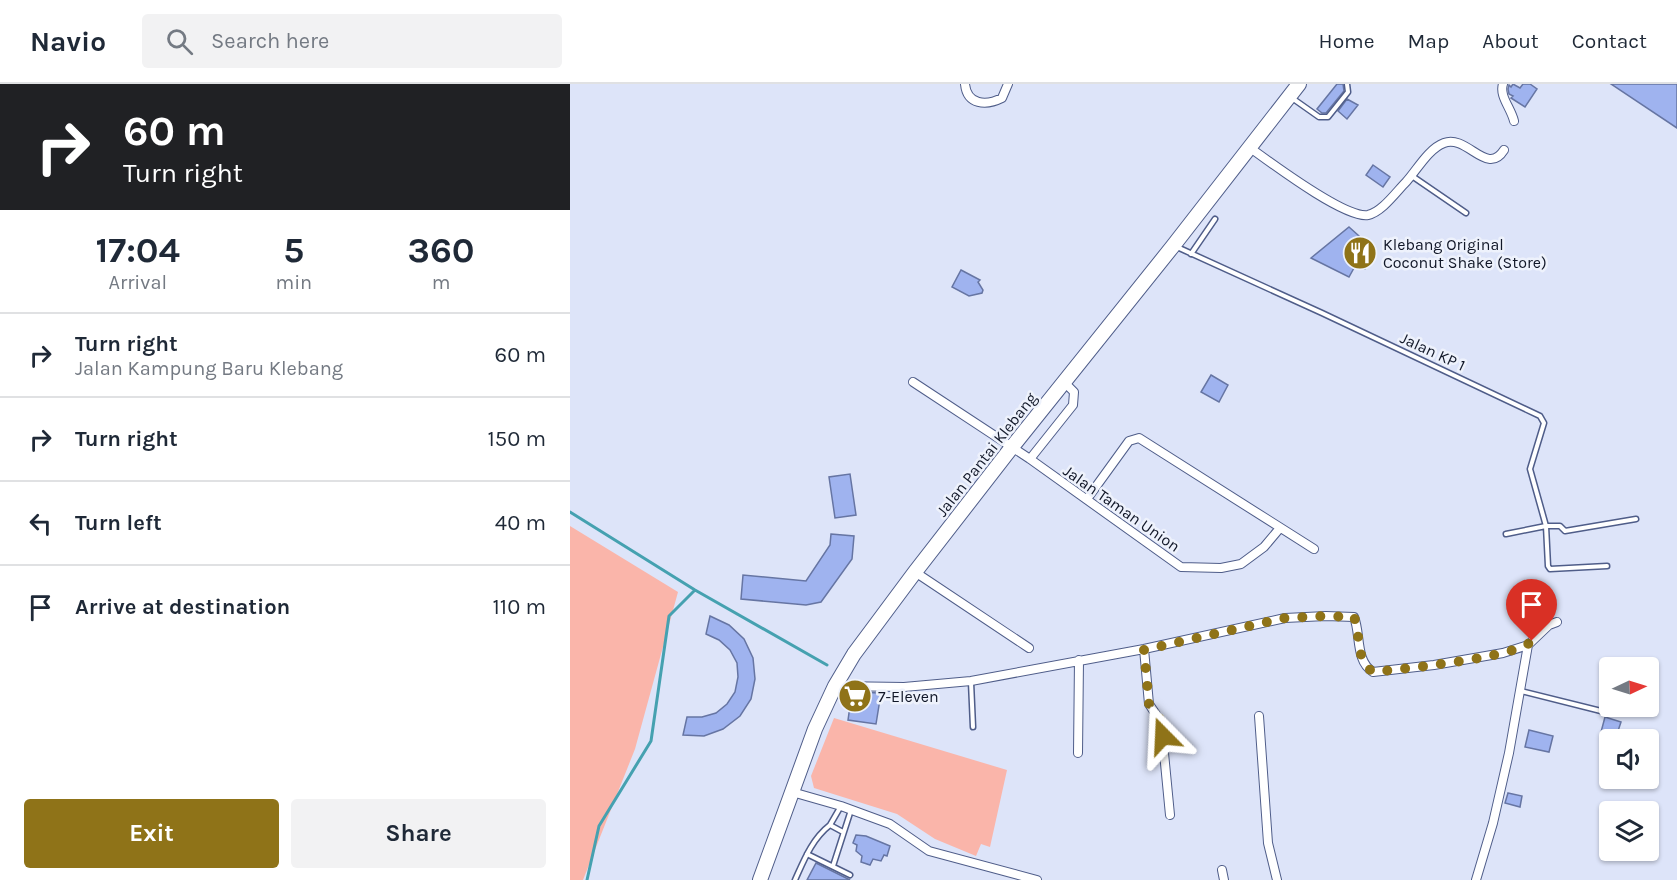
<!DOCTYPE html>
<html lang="en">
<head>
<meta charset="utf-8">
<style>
	:root { --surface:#fff; --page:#f2f2f3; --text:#1f2937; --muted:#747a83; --line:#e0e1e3; --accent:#8f7318 }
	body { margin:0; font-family:Karla,sans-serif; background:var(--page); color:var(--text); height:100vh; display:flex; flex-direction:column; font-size:22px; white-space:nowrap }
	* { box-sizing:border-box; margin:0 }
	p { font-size:20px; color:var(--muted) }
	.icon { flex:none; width:33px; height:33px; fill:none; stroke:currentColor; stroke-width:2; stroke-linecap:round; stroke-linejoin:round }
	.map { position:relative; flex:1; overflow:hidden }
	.panel { display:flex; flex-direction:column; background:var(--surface); width:570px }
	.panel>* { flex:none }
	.guide { background:#202124; color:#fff; overflow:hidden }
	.needle { width:39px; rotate:86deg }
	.fabs { position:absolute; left:1029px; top:573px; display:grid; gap:12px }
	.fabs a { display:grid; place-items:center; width:60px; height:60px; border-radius:6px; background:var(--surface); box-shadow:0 2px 4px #0004; font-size:30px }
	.pin { position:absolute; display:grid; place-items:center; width:51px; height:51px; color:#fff; margin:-62px -26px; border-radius:50% 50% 50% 0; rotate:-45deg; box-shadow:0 0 6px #0007 }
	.pin .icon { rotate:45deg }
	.me { position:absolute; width:66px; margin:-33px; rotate:339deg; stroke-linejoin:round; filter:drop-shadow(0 0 4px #0008) }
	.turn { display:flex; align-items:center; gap:21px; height:126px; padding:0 24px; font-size:27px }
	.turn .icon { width:78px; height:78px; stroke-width:2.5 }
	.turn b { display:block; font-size:42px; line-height:51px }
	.eta { display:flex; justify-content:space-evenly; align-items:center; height:102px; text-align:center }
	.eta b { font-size:36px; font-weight:700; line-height:42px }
	.primary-button { display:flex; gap:12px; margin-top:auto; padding:12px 24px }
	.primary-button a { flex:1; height:69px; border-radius:6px; background:var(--accent); color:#fff; font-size:24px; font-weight:700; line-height:69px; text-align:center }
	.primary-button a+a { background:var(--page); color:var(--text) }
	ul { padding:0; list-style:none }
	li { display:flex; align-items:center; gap:18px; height:84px; padding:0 24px; border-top:2px solid var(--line) }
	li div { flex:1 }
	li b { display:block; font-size:22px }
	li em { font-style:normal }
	header { display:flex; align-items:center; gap:36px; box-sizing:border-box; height:84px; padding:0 30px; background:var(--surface); border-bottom:2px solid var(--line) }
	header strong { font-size:28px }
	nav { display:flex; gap:33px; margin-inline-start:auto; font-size:21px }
	.search { width:420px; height:54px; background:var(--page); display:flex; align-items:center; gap:15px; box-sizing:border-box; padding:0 21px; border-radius:6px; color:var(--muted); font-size:22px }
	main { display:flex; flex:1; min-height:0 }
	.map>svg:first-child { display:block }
	.green { fill:#fab5aa }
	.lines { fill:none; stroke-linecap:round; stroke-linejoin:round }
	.stream { stroke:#45a1b0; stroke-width:3 }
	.building { fill:#9fb3ef; stroke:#6675a3; stroke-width:1.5 }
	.lane-casing { stroke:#4f5d89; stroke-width:7 }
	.street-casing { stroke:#4f5d89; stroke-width:10 }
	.highway-casing { stroke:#4f5d89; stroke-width:16 }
	.lane { stroke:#fff; stroke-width:4 }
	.street { stroke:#fff; stroke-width:8 }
	.highway { stroke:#fff; stroke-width:14 }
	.route { stroke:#8f7318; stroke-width:10; stroke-dasharray:0 18 }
	.labels { text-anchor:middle; stroke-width:5; stroke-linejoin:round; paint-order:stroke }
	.poi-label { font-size:16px; fill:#111728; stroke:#eef2fc; text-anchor:start }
	.street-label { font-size:16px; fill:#111728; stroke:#eef2fc }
</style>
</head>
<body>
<header>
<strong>Navio</strong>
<div class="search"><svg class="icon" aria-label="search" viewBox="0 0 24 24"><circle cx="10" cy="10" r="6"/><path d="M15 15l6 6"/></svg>Search here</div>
<nav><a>Home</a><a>Map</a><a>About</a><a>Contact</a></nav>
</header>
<main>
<section class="panel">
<div class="guide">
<div class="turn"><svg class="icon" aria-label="right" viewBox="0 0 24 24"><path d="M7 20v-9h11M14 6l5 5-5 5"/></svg><div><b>60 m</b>Turn right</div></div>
</div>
<div class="eta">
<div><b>17:04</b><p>Arrival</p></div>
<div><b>5</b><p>min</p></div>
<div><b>360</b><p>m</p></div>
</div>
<ul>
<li><svg class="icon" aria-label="right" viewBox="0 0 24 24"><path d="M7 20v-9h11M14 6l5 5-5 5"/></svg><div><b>Turn right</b><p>Jalan Kampung Baru Klebang</p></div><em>60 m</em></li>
<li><svg class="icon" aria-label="right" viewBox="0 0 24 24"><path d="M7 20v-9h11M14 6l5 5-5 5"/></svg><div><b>Turn right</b></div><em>150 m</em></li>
<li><svg class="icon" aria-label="left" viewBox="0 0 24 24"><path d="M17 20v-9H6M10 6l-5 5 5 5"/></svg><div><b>Turn left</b></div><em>40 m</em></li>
<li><svg class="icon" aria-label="arrive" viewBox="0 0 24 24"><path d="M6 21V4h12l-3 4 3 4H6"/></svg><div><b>Arrive at destination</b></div><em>110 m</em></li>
</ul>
<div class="primary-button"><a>Exit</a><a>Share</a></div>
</section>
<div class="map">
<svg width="1107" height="796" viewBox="0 0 1107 796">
	<rect width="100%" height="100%" fill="#dde4f9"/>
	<path class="green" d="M0,442L108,508L65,665L13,796H0Z
		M264,634L437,686L420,763L411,760L406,772L365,755L327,730L244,704L241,692Z"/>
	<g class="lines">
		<path class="stream" d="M0,428L125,506L257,581
			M17,796L29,742L81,657L99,532L125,506"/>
	</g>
	<path class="building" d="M767,0H773L774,7L756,29H752L747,25Z
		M943,0L950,4L953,0H960L967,5L955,23L941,14L943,12L939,10L938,5L939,1L941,3Z
		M1041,0H1107V44Z
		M777,15L788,21L777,35L768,27Z
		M803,81L820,93L813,103L796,91Z
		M779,143L798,160L797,165L802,167L800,179H798L795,185L784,184L779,193L741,174Z
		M391,186L410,196L408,198L413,206L412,209L399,212L382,203Z
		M641,291L658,301L649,318L631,308Z
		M280,390L286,431L265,434L259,393Z
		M261,450L284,452L282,475L251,518L236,521L171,515L173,491L236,497L260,461Z
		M140,532L159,541L174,555L183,574L185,595L181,615L170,632L153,645L134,652L113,651L117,633H132L146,629L157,620L165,608L168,593L167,579L160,566L149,556L136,550Z
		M282,608L311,609L306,640L278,636Z
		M1035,633L1051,638L1046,653L1031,648Z
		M959,646L983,652L979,668L955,663Z
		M938,709L952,712L950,723L935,719Z
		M286,751L296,752L320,762L317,772L314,771L311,777L303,775L300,781L291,778L292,772L286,767L287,761L283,759Z
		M246,779L280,796H237Z"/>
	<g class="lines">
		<defs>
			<path id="lane" d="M722,14L749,33H758L778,8L777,0
				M842,92L896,129
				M607,163L752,229L970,332L974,339L960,385L976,442L936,450
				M621,170L645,135
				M1037,482L980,485L978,482L976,442H990L995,447L1066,435
				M401,598L403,643
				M951,607L1035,628
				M260,741L271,722
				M237,770L280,791
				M263,782L281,726
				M225,796C234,776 242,755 260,741L273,748"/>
			<path id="street" d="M395,0C397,21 416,22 432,14L438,0
				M933,0C929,12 941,24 944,37
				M679,63C700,78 775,135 798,131C812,128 826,108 836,98C847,86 858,65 874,59C897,50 917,93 934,66
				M343,298L460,375L611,483L651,484L671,480L694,463L710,444
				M460,375L503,321L504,308L494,298
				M517,415L559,357L569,354L744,465
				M345,488L459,564
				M574,565L579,620L591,638L600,731
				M265,602L334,603L401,597L574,565L715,534L756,532L784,533C791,550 785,577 803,588L864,581L933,569L958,561L979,541L987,538
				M689,632L698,759L707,796
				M508,669L509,576
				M222,708L271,722L320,740L359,767L467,796
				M652,786L654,796
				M906,796L923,739L939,669L958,561"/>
			<path id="highway" d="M190,796L245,645L265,602L284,570L345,488L442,363L603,162L729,0"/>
		</defs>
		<use href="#lane" class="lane-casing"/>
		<use href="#street" class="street-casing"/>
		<use href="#highway" class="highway-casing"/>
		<use href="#lane" class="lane"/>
		<use href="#street" class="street"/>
		<use href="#highway" class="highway"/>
	</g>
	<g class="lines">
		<path class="route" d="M593,652L589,633L579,620L574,566L715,534L756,532L784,533C791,550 785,577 803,588C831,585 945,574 962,557"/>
	</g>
	<defs>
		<symbol id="restaurant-disc" viewBox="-11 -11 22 22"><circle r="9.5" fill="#8f7318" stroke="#eef2fc"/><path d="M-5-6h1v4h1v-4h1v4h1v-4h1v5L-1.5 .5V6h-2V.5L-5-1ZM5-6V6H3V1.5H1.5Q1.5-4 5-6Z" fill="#fff"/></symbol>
		<symbol id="supermarket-disc" viewBox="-11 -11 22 22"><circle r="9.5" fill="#8f7318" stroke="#eef2fc"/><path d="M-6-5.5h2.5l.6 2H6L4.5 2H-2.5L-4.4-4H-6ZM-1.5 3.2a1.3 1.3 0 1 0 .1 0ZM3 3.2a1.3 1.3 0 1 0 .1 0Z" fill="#fff"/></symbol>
	</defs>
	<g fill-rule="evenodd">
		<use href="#restaurant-disc" x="771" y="150" width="38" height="38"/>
		<use href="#supermarket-disc" x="266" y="593" width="38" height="38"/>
	</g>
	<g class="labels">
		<g class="poi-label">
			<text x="813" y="166">Klebang Original<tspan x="813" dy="18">Coconut Shake (Store)</tspan></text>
			<text x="308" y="618">7-Eleven</text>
		</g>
		<g class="street-label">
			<text transform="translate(863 267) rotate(25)" y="6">Jalan KP 1</text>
			<text transform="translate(416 370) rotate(-52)" y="6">Jalan Pantai Klebang</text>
			<text transform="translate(552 424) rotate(35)" y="6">Jalan Taman Union</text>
		</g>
	</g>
</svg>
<div class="fabs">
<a><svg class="needle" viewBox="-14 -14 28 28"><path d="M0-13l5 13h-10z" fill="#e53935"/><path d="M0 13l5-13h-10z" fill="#747a83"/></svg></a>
<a><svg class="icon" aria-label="sound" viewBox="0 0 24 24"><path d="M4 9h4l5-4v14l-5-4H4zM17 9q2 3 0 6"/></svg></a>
<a><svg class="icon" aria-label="layers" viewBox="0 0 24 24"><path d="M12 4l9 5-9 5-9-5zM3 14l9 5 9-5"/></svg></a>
</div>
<div class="pin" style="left:962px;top:557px;background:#d93025"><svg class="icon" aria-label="arrive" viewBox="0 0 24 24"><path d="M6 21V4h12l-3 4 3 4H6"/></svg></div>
<svg class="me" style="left:593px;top:652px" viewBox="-20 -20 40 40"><path d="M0-17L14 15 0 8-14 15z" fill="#8f7318" stroke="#fff" stroke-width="4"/></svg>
</div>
</main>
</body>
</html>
